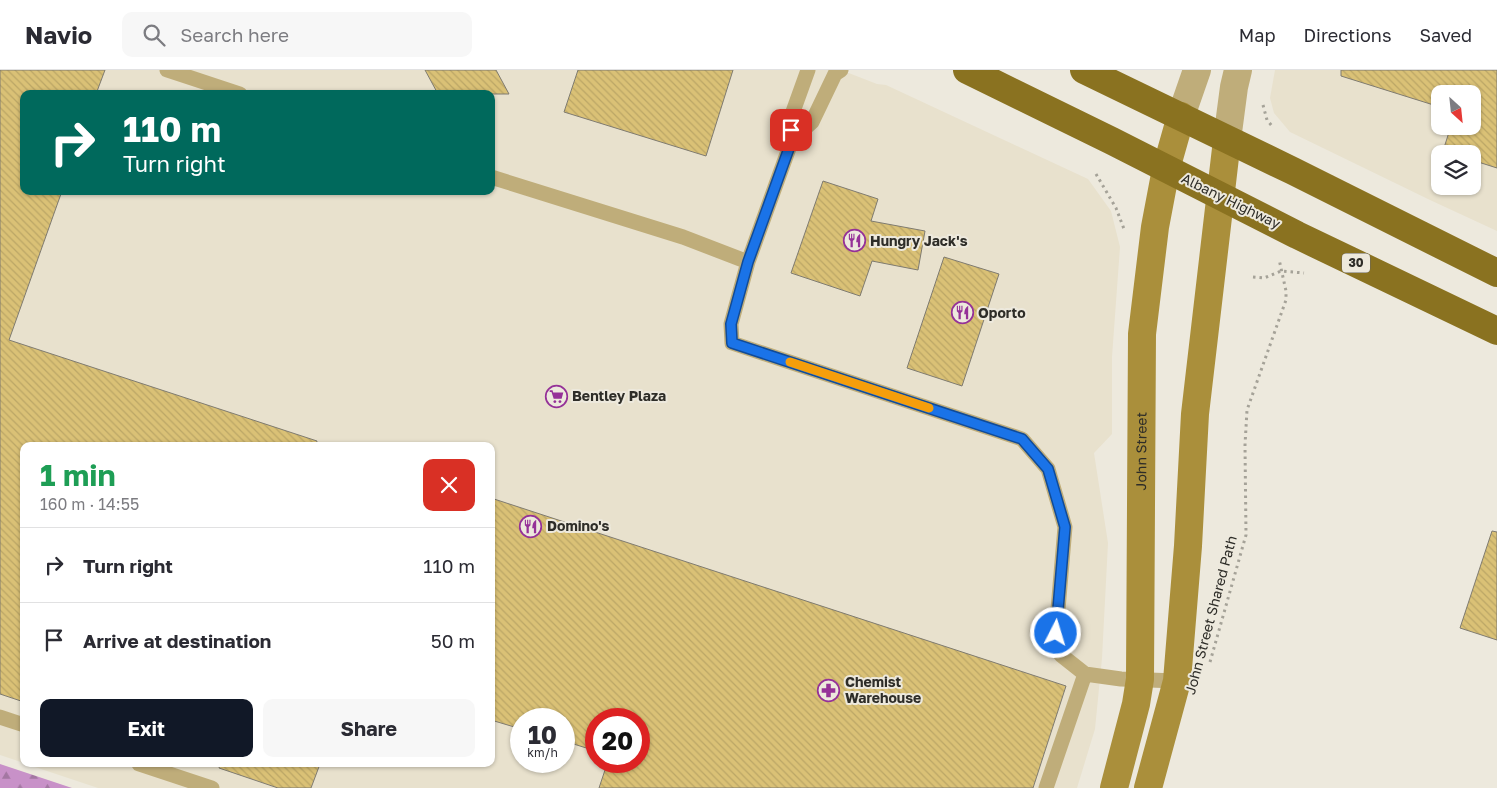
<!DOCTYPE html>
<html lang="en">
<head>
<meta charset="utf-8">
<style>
	:root { --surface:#fff; --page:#f7f7f7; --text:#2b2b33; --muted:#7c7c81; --line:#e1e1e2; --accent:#111827 }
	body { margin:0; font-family:"Golos Text",sans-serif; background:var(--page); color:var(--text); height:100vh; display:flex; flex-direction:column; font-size:19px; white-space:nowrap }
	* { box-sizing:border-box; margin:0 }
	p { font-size:16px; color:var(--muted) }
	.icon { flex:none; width:28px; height:28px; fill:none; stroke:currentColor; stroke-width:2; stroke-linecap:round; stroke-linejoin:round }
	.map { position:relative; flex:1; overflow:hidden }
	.panel { position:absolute; left:20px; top:372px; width:475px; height:325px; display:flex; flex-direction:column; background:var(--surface); border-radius:10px; box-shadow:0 1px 4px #0004 }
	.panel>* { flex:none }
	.top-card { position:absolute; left:20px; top:20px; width:475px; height:105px; border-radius:10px; box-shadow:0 1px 4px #0004; background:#00695c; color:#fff; overflow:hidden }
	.needle { width:32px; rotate:153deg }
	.tools { position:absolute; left:1431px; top:15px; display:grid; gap:10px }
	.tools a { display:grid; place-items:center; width:50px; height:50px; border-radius:10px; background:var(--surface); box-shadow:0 1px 4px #0004; font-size:25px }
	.speed { position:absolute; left:510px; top:638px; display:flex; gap:10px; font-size:25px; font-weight:700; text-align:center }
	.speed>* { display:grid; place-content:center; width:65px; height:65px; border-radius:50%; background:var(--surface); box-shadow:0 1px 4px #0004; line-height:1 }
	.speed small { font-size:12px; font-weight:400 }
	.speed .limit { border:8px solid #d22; background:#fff; color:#111 }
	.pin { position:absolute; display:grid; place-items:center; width:42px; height:42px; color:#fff; margin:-21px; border-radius:10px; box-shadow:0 2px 8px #0006 }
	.me { position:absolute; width:55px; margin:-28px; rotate:5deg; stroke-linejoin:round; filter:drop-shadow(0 0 4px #0008) }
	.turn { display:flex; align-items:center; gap:18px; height:105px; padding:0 20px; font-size:22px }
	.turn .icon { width:65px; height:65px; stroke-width:2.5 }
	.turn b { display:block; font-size:35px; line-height:42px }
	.round { display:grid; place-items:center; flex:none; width:52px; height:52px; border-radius:10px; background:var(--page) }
	.summary { display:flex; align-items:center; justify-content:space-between; height:85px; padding:0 20px }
	h1 { font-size:30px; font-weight:700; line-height:38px; color:#1e9e55 }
	.button { display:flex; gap:10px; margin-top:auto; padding:10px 20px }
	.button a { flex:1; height:58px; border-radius:10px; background:var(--accent); color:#fff; font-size:20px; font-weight:700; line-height:58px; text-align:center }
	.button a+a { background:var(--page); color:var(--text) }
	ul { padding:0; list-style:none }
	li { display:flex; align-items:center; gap:15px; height:75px; padding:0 20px; border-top:1px solid var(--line) }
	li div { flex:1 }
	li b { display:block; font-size:19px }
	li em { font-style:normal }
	header { display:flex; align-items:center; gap:30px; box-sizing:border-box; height:70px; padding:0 25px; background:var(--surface); border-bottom:1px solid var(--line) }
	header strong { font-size:24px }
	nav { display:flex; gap:28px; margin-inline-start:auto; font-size:18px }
	.search { width:350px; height:45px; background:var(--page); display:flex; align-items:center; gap:12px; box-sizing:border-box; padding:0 18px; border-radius:10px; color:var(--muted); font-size:19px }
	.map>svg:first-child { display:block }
	.built { fill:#e8e1cd; fill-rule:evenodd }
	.forest { fill:url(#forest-firs) }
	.building { fill:url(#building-back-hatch); stroke:#7f7b70 }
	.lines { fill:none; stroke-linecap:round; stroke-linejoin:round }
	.path { stroke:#a5a298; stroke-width:3; stroke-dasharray:2.5 4; stroke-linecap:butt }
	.service { stroke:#bfad7a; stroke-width:15 }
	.tertiary { stroke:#bfad7a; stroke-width:28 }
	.secondary { stroke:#aa8f3b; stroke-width:28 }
	.trunk { stroke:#8a7220; stroke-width:28 }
	.route-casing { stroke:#114b97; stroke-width:12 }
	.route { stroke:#1a73e8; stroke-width:9 }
	.slow { stroke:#f59e0b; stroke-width:9 }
	.labels { text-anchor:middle; stroke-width:4; stroke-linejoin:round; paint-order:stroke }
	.shield { fill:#ede9dd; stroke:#67655e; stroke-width:1 }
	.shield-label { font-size:12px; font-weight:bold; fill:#2e2d28 }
	.street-label { font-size:14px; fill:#2e2d28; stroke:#ede9dd }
	.poi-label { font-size:14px; font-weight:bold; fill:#2e2d28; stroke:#ede9dd; text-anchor:start }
</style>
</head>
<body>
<header>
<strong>Navio</strong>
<div class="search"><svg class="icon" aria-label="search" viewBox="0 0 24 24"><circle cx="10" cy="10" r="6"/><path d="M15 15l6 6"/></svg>Search here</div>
<nav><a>Map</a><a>Directions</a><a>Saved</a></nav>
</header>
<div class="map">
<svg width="1497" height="718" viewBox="0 0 1497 718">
	<defs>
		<pattern id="forest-firs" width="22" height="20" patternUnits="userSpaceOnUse" patternTransform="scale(1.25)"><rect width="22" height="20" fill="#c891c8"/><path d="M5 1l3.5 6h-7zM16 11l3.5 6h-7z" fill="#a377a2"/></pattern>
		<pattern id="building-back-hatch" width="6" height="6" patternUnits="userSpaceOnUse" patternTransform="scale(1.25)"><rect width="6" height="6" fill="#dac176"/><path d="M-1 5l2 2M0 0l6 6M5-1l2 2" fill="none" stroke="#bba666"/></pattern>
	</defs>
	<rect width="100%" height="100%" fill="#ede9dd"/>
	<path class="built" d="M0,0H841L877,14L886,15L1088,109L1111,141L1120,177L1112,287V364L1094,383L1108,473L1102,588L1095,659L1077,718H98L26,694H491V376H24V693L0,685ZM24,24H491V121H24ZM521,649H564V691H521ZM596,649H639V691H596Z
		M1275,0H1497V161L1430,130L1290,62L1274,43L1270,28ZM1440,24H1472V56H1440ZM1440,84H1472V116H1440Z"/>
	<path class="forest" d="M0,694L72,718H0Z"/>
	<path class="building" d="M0,0H105L96,24H24V121H62L9,270L317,371L316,376H24V632L0,624Z
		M425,0H496L509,24H438Z
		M578,0H733L706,86L564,42Z
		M1341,0H1497V98L1472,90V84H1442L1451,56H1472V24H1440V37L1341,6Z
		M823,111L878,129L871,151L925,161L918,200L872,191L860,226L791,203Z
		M944,187L999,204L962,316L907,298Z
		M491,428L1066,616L1033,718H599L608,691H639V649H596V681L564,671V649H521V659L491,650Z
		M1492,461L1497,462V570L1460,558Z
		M220,694H320L311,718H278L219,698Z"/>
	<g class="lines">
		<path class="path" d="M1263,35L1267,50L1272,56
			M1096,104L1116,138L1124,159
			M1253,207L1264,208L1281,201L1304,203
			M1210,592L1246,465L1245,375L1247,340L1286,230V221L1279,189"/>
		<path class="service" d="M167,0L240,24
			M808,0L790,50L792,70L748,192L731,254L732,273L1022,369L1048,399L1065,457L1056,563L1061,585L1085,604L1121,609L1177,611
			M792,70L812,52L835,4L841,0
			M491,107L683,167L748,192
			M0,647L24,655
			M139,694L212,718
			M1046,718L1085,604"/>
		<path class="tertiary" d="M1181,46L1197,0
			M1227,70L1234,17L1238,0"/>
		<g class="secondary">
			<path id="s1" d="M1114,718L1136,634L1140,609L1142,264L1155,157L1166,99L1181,46"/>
			<path d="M1148,718L1177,611L1188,476L1195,344L1227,70"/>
		</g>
		<path class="trunk" d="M967,0L1112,71L1297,165L1497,261
			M1084,0L1293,101L1497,203"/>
	</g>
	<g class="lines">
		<defs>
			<path id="route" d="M791,60L792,70L748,192L731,254L732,273L1022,369L1048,399L1065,457L1056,563"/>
		</defs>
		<use href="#route" class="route-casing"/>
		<use href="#route" class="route"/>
		<path class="slow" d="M790,292L929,338"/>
	</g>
	<defs>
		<symbol id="restaurant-ring" viewBox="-11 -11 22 22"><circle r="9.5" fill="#ede9dd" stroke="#953198" stroke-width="1.5"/><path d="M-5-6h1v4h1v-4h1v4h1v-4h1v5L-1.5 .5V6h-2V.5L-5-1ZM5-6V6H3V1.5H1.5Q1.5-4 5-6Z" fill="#953198"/></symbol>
		<symbol id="supermarket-ring" viewBox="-11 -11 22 22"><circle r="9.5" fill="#ede9dd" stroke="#953198" stroke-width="1.5"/><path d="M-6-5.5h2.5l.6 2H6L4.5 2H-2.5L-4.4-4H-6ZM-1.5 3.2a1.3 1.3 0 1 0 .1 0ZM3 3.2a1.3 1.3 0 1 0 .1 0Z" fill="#953198"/></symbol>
		<symbol id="pharmacy-ring" viewBox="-11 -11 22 22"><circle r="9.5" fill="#ede9dd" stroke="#953198" stroke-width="1.5"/><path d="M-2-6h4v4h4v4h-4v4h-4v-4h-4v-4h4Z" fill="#953198"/></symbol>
	</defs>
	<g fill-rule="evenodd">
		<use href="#restaurant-ring" x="842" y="158" width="25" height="25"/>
		<use href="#restaurant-ring" x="950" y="230" width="25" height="25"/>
		<use href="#supermarket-ring" x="544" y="314" width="25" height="25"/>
		<use href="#restaurant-ring" x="518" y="444" width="25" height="25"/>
		<use href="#pharmacy-ring" x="816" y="608" width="25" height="25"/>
	</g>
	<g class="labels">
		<rect class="shield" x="1342" y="183.5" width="28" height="19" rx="4"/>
		<g class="shield-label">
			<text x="1356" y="197">30</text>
		</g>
		<g class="street-label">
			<text transform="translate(1231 131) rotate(26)" y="5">Albany Highway</text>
			<text dy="5" stroke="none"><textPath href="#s1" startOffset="340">John Street</textPath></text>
			<text transform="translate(1211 545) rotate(-75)" y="5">John Street Shared Path</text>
		</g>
		<g class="poi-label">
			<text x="870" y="176">Hungry Jack's</text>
			<text x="978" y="248">Oporto</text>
			<text x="572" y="331">Bentley Plaza</text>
			<text x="547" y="461">Domino's</text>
			<text x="845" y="617">Chemist<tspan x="845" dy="16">Warehouse</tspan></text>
		</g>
	</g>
</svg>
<div class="tools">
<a><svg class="needle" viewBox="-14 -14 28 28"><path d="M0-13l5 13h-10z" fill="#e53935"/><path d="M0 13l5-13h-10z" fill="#7c7c81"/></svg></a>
<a><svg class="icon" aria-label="layers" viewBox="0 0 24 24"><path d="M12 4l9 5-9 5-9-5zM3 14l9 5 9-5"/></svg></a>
</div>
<div class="speed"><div>10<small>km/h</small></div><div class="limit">20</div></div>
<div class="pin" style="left:791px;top:60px;background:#d93025"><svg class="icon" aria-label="arrive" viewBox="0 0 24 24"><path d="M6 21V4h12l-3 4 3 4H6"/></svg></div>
<svg class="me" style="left:1056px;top:563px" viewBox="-20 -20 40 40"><circle r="17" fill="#1a73e8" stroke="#fff" stroke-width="3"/><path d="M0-11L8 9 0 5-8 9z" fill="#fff"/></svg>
<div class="top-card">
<div class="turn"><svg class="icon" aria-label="right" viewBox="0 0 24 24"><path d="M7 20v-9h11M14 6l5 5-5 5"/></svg><div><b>110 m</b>Turn right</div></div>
</div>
<section class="panel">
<div class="summary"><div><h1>1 min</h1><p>160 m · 14:55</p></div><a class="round" style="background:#d93025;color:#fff"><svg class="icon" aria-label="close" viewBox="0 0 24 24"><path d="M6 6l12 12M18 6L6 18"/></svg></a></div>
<ul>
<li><svg class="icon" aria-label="right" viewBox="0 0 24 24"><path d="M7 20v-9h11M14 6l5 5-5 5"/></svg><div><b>Turn right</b></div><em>110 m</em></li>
<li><svg class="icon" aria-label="arrive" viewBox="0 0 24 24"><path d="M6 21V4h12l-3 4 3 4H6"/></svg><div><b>Arrive at destination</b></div><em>50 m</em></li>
</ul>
<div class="button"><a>Exit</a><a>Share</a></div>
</section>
</div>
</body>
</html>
